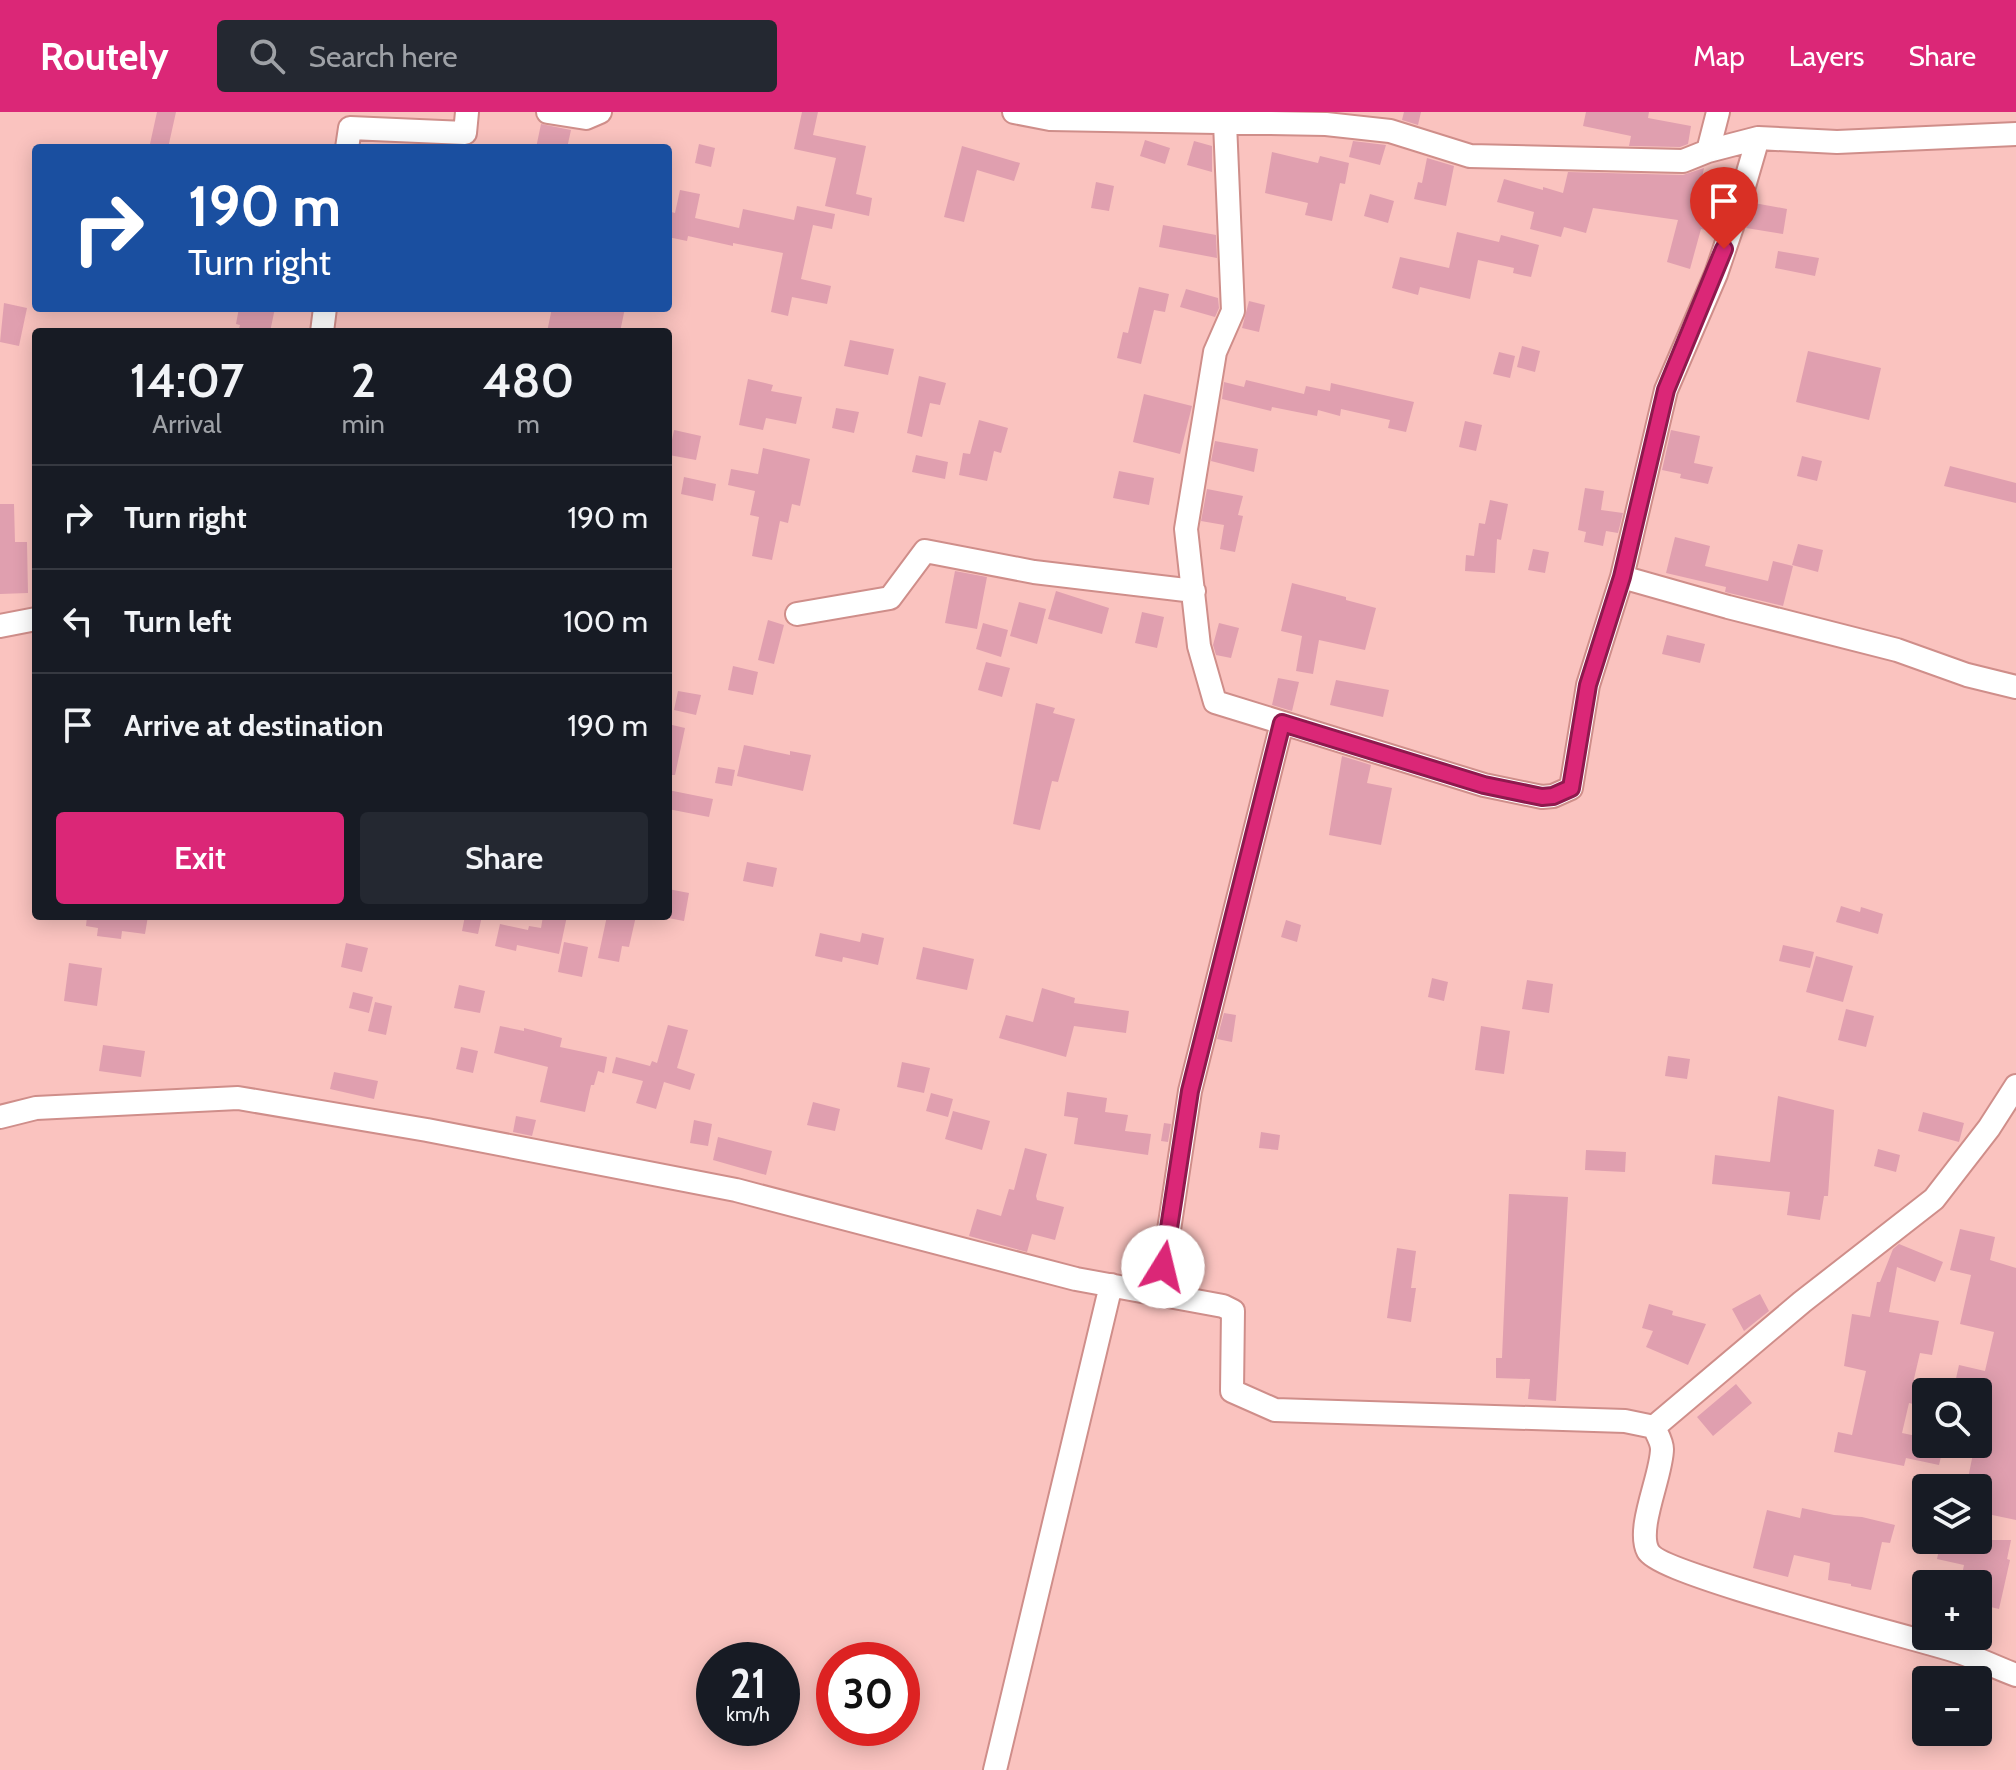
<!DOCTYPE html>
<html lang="en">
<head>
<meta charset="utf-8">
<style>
	:root { --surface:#171b24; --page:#242831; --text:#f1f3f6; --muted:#9ea1a6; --line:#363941; --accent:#db2777 }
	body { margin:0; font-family:Cabin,sans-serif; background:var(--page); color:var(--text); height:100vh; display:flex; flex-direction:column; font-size:30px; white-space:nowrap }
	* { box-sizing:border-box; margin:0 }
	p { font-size:26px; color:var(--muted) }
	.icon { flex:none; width:44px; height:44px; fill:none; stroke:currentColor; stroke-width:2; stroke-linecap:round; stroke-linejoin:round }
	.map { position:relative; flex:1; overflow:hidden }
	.details { position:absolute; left:32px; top:216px; width:640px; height:592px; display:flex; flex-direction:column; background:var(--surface); border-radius:8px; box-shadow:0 4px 20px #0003 }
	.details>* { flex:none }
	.hud { position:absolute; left:32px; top:32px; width:640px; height:168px; border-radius:8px; box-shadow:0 4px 20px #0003; background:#1a4fa0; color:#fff; overflow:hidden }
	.buttons { position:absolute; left:1912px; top:1266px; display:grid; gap:16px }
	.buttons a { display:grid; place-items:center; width:80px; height:80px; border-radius:8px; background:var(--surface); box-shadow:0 4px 20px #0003; font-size:40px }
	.speed { position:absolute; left:696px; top:1530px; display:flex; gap:16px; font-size:40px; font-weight:700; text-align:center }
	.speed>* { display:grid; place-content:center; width:104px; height:104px; border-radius:50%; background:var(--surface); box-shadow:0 4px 20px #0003; line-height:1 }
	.speed small { font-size:20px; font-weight:400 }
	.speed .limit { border:12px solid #d22; background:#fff; color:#111 }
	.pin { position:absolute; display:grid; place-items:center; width:68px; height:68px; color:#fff; margin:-82px -34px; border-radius:50% 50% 50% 0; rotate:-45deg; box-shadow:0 0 8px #0007 }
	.pin .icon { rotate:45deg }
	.me { position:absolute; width:88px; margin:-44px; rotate:9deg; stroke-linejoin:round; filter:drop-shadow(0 0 6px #0008) }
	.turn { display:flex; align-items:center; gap:28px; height:168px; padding:0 24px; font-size:36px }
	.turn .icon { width:104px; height:104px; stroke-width:2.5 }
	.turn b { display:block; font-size:56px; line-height:68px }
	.eta { display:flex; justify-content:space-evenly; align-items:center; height:136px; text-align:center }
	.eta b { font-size:48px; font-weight:600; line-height:56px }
	.cta { display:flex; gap:16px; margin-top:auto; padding:16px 24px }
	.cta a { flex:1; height:92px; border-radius:8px; background:var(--accent); color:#fff; font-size:32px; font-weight:600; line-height:92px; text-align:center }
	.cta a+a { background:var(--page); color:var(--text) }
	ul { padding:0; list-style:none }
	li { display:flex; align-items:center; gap:24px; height:104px; padding:0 24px; border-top:2px solid var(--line) }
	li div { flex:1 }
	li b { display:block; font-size:30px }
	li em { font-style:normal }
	header { display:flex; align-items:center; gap:48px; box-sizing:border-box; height:112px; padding:0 40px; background:var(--accent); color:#fff }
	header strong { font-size:38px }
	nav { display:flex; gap:44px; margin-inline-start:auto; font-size:28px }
	.search { width:560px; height:72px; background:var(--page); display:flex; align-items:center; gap:20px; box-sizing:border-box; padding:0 28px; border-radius:8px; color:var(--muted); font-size:30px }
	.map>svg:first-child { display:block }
	.building { fill:#e09faf }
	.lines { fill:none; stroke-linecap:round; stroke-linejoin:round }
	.minor-casing { stroke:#cf8e8a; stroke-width:26 }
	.minor { stroke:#fff; stroke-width:22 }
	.route-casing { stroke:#8e194d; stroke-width:20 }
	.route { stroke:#db2777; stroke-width:14 }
</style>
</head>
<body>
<header>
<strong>Routely</strong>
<div class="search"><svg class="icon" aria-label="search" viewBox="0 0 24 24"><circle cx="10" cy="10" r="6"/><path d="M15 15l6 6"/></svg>Search here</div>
<nav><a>Map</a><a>Layers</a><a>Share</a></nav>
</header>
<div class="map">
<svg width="2016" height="1658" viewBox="0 0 2016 1658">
	<rect width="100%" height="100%" fill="#fac3bf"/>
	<path class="building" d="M157,0H176L168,36L150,32Z
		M802,0H818L813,23L866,34L856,82L872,86L869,104L825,94L836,46L794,37Z
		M1404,0H1421L1418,13L1402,8Z
		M1586,0H1649L1648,6L1691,14L1688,32L1680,35L1629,34L1631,24L1583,14Z
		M541,12L571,18L567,36H536Z
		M1145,28L1170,36L1165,52L1140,44Z
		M1194,29L1212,34V60L1187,53Z
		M1353,29L1386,33L1380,53L1349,45Z
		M699,32L715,36L711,55L695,51Z
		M962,34L1020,51L1014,69L977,58L964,110L944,105Z
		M1272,40L1318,51L1320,44L1349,51L1345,72L1340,71L1332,109L1305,103L1308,91L1265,81Z
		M1427,46L1454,54L1446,94L1414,87L1418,70L1422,71Z
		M1704,56L1698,86L1724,92L1715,120L1701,117L1690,157L1667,150L1678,108L1593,96L1586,121L1564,115L1561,125L1530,117L1534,100L1497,90L1504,67L1543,78V75L1563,81L1568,60L1683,63Z
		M1096,70L1114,74L1109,99L1091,96Z
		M680,78L700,82L695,106L739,116L743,97L794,108L797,94L835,102L832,117L813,113L801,167L831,174L827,192L792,185L788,204L771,200L783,141L733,131V134L688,124L687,129L668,125V99L675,101Z
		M1370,82L1394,89L1388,111L1364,104Z
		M1754,91L1787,97L1783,122L1746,116Z
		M1163,113L1216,123L1217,146L1159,135Z
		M1457,120L1499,130L1501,123L1539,133L1531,165L1513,161L1514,156L1478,148L1470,187L1420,175L1418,183L1392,176L1400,145L1449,156Z
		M1778,139L1819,146L1815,164L1775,156Z
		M1139,175L1169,182L1165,200L1154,198L1141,252L1117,246L1123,220L1128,221Z
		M1186,177L1218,186L1219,196L1215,205L1180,195Z
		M1249,189L1265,193L1259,220L1242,216Z
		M4,191L27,196L19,234L0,230Z
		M239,196H275L270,220H238L240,213L236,212Z
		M552,196H625L620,220H547Z
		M850,228L894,237L888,263L844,254Z
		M1522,234L1540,239L1535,260L1517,255Z
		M1808,239L1881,256L1869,308L1796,290Z
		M1499,240L1515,244L1510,266L1493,262Z
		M919,264L946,271L940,293L930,291L922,325L907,321Z
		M748,267L773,273L771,279L802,285L796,312L766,306L763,318L739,313Z
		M1246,268L1304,282L1306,274L1330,279L1331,271L1414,290L1406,320L1388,316L1390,308L1341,297L1340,304L1318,298L1317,304L1272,295L1271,299L1222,287L1224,270L1244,275Z
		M1144,282L1192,294L1180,342L1133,330Z
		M836,296L859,300L854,321L832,316Z
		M979,308L1008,316L1001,341L994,339L987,369L959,363L963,341L970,342Z
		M1465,309L1482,313L1476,339L1459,335Z
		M674,318L701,324L696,348L669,343Z
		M1671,318L1700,324L1694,351L1713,355L1708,372L1680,366L1681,362L1662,358Z
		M1215,329L1258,337L1254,360L1211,349Z
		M763,336L810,347L800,394L792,392L788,411L780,409L772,448L752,444L759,405L750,403L755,379L728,373L731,357L758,362Z
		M916,343L948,350L945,367L912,360Z
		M1802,344L1822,349L1817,369L1797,364Z
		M1950,354L2016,371V391L1944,374Z
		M1119,359L1154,366L1149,393L1113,386Z
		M684,365L716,372L713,389L681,382Z
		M1585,376L1604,379L1601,398L1623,401L1618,421L1606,419L1603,434L1584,430L1586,420L1578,418Z
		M1207,377L1243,384L1238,403L1243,404L1235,440L1220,437L1224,413L1201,409Z
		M1490,388L1508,392L1501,428L1497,427L1495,461L1465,459L1466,443L1474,444L1479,411L1485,412Z
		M0,392H14L15,430H27L28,481L0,482Z
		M1675,425L1710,434L1705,454L1768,469L1773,449L1793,454L1783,494L1725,480L1726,475L1666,461Z
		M1798,432L1823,438L1818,460L1792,453Z
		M1533,437L1549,440L1545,461L1528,458Z
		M955,459L987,465L977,517L945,511Z
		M1292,471L1346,485V488L1376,496L1365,538L1319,528L1313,562L1296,559L1302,524L1281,519Z
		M1056,479L1109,496L1102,522L1048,507Z
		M1019,490L1046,497L1037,532L1010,524Z
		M1142,500L1164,505L1157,536L1135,531Z
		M768,508L784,513L774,552L758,548Z
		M983,511L1008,518L1001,545L976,537Z
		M1219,511L1239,516L1231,546L1216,543L1213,533Z
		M1667,523L1705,532L1700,551L1662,542Z
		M986,550L1010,556L1002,585L978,578Z
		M733,554L758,560L753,583L728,578Z
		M1278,566L1299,570L1292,599L1272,593Z
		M1336,568L1389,578L1383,605L1330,593Z
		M678,579L701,583L696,603L674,598Z
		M1036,591L1055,596L1053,601L1075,607L1058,670L1052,669L1040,718L1013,712Z
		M668,612L685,616L675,663H668Z
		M744,633L790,643V639L811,643L803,679L737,664Z
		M1342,644L1371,653L1367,671L1392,676L1381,733L1329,723Z
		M718,655L735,658L732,674L715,671Z
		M668,678L713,687L709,705L668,697Z
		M747,750L777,756L773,775L743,769Z
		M668,777L689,781L684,809L668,806Z
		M1841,794L1860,800L1861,795L1883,802L1878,822L1836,810Z
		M87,804H148L145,822L122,819L121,827L97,824L98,816L86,814Z
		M465,804H482L478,822L462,819Z
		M543,804H567L559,842L517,833L516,839L495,834L500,812L528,818L529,814L541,816Z
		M607,804H636L629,835L622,834L619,850L598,846Z
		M1286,808L1301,813L1297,830L1281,825Z
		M820,821L860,830L862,821L884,826L878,853L843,845L842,850L815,844Z
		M564,830L588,835L582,865L558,860Z
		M346,831L368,836L362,860L341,855Z
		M1783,833L1814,840L1810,856L1779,849Z
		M923,835L974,847L967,878L916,867Z
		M1816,844L1853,854L1843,890L1806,880Z
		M69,851L102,856L97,894L64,889Z
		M1432,866L1448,870L1444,889L1428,885Z
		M1527,868L1553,872L1549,901L1522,897Z
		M459,873L485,879L480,901L454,896Z
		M1042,876L1075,886L1074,891L1129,899L1126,921L1074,914L1066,945L999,926L1006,903L1033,910Z
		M353,880L373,885L369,901L349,896Z
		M375,890L392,894L386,923L368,919Z
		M1846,897L1874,904L1866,935L1838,928Z
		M1224,901L1236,903L1232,930L1217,927Z
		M668,913L688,918L677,956L695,962L690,978L664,970L656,997L636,991L643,969L612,961L616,945L650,954L652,949L657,951Z
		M500,914L524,919V916L562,926L560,935L607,945L604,961L598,959L594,973H591L585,1000L540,990L548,955L494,941Z
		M1481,914L1510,919L1504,962L1475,958Z
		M103,933L145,939L141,965L99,959Z
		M461,935L478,939L473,961L456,957Z
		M1668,944L1690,947L1687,967L1665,964Z
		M902,950L930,956L924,981L897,975Z
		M334,960L378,969L374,987L330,977Z
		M1067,980L1107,986L1105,1000L1128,1003L1125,1019L1151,1022L1148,1043L1074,1032L1078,1006L1064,1004Z
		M931,981L953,987L948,1005L926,999Z
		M1778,984L1834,998L1828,1084H1824L1820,1108L1787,1103L1790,1080L1712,1072L1715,1043L1770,1050Z
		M813,990L840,997L835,1019L807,1013Z
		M953,999L990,1009L982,1038L945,1027Z
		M1923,1000L1964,1011L1959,1030L1918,1019Z
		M516,1004L536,1008L532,1024L513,1020Z
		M694,1008L712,1012L708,1034L690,1031Z
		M1164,1011L1171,1012L1168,1030L1161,1029Z
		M1261,1020L1280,1023L1278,1038L1259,1036Z
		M718,1025L772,1039L766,1063L713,1048Z
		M1025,1036L1047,1042L1036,1084L1037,1088L1064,1095L1055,1128L1032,1122L1027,1140L969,1124L977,1097L1001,1104L1009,1077L1014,1078Z
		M1878,1037L1900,1043L1896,1060L1874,1054Z
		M1586,1038L1626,1040L1625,1060L1585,1058Z
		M1509,1082L1568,1085L1556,1289L1528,1287L1530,1267L1496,1266V1246H1502Z
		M1960,1117L1995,1125L1990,1148L2016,1156V1408L1978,1400L1982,1376H1966L1975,1332H1978V1280H1953L1959,1253L1985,1259L1994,1220L1960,1212L1971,1163L1950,1158Z
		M1899,1132L1943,1150L1935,1170L1897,1155L1889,1200L1939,1209L1932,1243L1920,1241L1913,1271L1926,1274V1295L1909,1291L1902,1321L1926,1326V1332H1944L1939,1353L1906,1346L1904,1354L1834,1340L1838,1320L1852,1323L1866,1259L1844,1254L1852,1202L1870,1205L1877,1170H1880L1893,1137Z
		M1397,1136L1416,1139L1411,1176H1416L1411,1210L1387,1206Z
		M1760,1182L1769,1199L1744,1219L1732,1197Z
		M1649,1192L1673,1199L1672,1203L1706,1212L1688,1253L1646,1235L1653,1219L1642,1216Z
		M1736,1272L1752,1291L1713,1324L1697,1305Z
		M1802,1396L1834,1403L1862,1405L1895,1413L1890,1431L1882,1430L1871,1478L1851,1474V1472L1828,1468L1830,1451L1794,1443L1788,1465L1753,1456L1767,1398L1800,1406Z
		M1941,1428H2011L2007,1447L2010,1448L1999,1497L1978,1492V1472H1960L1964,1453L1937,1447Z"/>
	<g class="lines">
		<defs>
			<path id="minor" d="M548,0L586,6L600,0
				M1014,0L1050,7L1326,12L1390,19L1470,44L1683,49L1708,39L1718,0
				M1225,11L1233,199L1215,240L1186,417L1199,534L1215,590L1484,673L1542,685L1553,684L1571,676L1588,573L1622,465
				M1758,26L1733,112L1716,162L1666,278L1622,465L1728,495L1897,538L1967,563L2016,575
				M347,36L350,16L465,21L467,0
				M1708,39L1758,26L1837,30L2016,22
				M322,220L325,196
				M797,502L890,486L925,439L1034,460L1194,479
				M0,514L36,507
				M0,1005L36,996L238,986L427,1018L736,1078L1076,1167L1223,1194L1233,1199L1232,1279L1275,1298L1625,1309L1654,1315C1657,1322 1662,1330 1662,1337C1662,1363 1636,1416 1648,1439C1660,1463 1917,1526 1959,1540C1979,1547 1997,1556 2016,1563
				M1159,1184L1190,979L1282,611
				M1654,1315L1802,1190L1934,1087L1989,1016L2016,974
				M995,1658L1111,1173"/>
		</defs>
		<use href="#minor" class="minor-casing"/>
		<use href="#minor" class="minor"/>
	</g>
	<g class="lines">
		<defs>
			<path id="route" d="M1163,1155L1190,979L1282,611L1484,673L1542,685L1553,684L1571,676L1588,573L1622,465L1666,278L1724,137"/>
		</defs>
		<use href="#route" class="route-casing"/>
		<use href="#route" class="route"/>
	</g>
</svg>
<div class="buttons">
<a><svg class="icon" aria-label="search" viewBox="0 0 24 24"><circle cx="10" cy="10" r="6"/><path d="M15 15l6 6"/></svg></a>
<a><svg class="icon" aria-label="layers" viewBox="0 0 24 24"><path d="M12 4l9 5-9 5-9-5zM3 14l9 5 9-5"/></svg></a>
<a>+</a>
<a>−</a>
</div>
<div class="speed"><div>21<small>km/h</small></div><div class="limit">30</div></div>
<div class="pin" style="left:1724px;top:137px;background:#d93025"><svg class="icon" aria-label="arrive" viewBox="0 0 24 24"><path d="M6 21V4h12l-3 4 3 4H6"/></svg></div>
<svg class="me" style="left:1163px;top:1155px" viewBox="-20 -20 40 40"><circle r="19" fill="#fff"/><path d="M0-13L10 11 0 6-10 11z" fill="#db2777"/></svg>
<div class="hud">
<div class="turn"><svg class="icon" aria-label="right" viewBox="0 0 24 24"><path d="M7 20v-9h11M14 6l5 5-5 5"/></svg><div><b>190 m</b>Turn right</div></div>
</div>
<section class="details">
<div class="eta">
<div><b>14:07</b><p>Arrival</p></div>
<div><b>2</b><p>min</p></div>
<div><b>480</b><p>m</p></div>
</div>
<ul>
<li><svg class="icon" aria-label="right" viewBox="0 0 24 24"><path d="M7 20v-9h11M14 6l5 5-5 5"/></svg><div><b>Turn right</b></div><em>190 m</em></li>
<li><svg class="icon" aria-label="left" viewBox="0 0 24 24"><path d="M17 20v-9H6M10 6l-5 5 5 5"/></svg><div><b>Turn left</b></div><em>100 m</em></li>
<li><svg class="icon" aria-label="arrive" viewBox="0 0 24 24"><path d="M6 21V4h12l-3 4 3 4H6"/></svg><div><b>Arrive at destination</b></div><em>190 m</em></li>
</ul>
<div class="cta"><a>Exit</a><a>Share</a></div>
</section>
</div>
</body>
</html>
